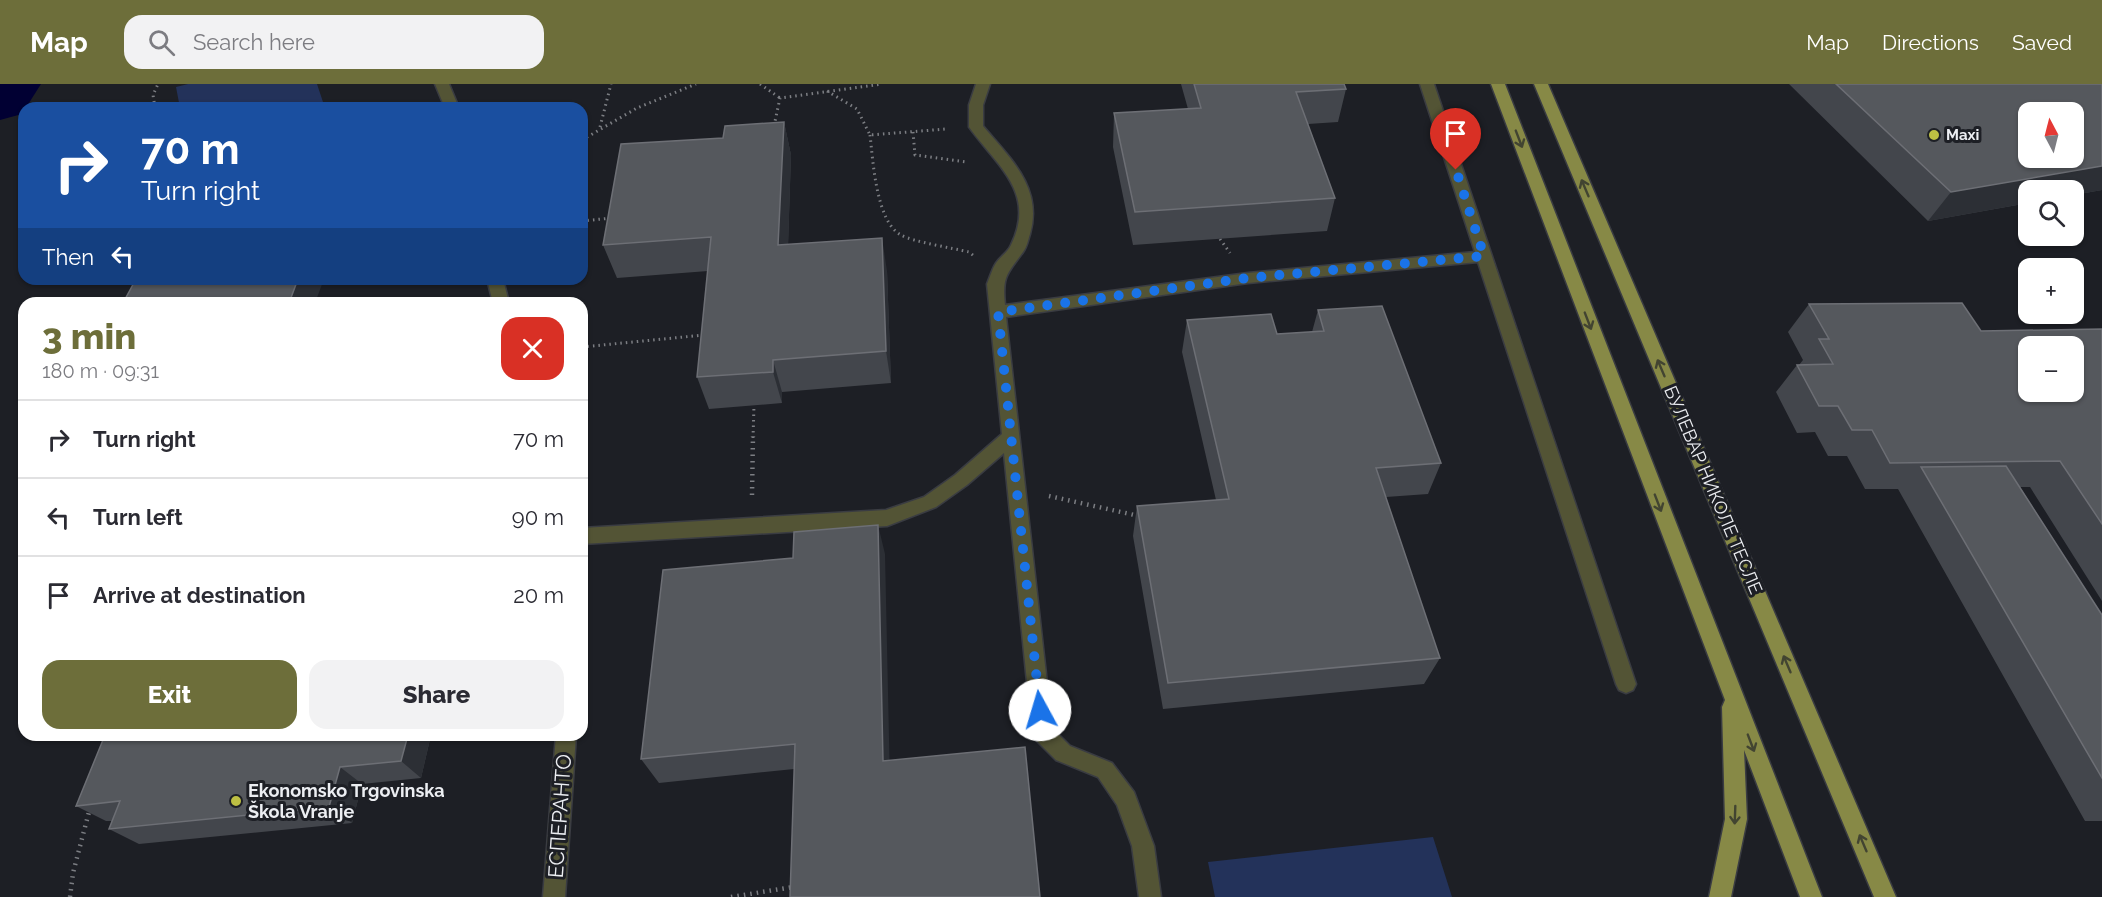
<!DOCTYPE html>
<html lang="en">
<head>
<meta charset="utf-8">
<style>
	:root { --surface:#fff; --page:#f2f2f3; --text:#2b2b33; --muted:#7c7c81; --line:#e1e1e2; --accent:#6d6e3a }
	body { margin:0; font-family:Raleway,sans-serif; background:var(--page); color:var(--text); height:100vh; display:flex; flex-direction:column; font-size:22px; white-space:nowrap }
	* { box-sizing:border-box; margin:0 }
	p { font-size:20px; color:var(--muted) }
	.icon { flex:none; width:33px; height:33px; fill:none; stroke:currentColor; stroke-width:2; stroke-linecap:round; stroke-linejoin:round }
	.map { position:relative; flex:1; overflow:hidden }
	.panel { position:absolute; left:18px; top:213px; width:570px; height:444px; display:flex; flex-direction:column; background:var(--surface); border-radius:18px; box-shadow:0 2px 4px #0004 }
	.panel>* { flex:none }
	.top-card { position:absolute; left:18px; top:18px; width:570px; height:183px; border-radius:18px; box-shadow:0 2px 4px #0004; background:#1a4fa0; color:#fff; overflow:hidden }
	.needle { width:39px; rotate:353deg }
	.fabs { position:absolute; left:2018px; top:18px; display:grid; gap:12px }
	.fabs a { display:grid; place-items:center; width:66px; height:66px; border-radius:12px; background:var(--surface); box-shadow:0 2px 4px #0004; font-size:30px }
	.pin { position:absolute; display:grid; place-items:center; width:51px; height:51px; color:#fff; margin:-62px -26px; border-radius:50% 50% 50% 0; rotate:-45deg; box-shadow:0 0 6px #0007 }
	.pin .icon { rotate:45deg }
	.me { position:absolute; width:66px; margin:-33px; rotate:354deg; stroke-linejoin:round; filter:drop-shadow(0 0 4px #0008) }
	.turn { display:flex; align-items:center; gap:21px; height:126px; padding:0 24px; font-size:27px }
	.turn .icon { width:78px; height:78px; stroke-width:2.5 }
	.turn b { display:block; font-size:42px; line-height:51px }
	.then { display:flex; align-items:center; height:57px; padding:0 24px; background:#0003; gap:12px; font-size:22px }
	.round { display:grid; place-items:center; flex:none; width:63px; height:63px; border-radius:18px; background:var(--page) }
	.head { display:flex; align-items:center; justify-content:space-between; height:102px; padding:0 24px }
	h1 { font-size:36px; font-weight:800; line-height:45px; color:var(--accent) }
	.cta { display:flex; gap:12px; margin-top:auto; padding:12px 24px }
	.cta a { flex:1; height:69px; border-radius:18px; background:var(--accent); color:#fff; font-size:24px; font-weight:800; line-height:69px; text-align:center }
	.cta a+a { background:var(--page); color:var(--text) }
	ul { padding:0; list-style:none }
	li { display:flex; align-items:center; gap:18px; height:78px; padding:0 24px; border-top:2px solid var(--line) }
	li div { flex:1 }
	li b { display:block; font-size:22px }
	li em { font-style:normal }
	header { display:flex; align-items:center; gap:36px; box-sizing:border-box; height:84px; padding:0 30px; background:var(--accent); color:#fff }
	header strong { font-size:28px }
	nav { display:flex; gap:33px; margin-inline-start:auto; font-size:21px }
	.search { width:420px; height:54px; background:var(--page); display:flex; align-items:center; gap:15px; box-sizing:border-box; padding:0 21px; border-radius:18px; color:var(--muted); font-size:22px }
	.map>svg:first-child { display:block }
	.green { fill:#23325a }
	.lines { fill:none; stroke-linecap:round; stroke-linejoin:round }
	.river { fill:#010033; fill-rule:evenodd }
	.minor-casing { stroke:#3a3c42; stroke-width:3 }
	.major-casing { stroke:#3a3c42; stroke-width:3 }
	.path-far1 { stroke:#7c7e83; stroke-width:3; stroke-dasharray:1.5 4; stroke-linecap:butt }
	.path { stroke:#7c7e83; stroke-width:4.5; stroke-dasharray:1.5 5; stroke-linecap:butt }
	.minor { fill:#535435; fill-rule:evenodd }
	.major { fill:#878946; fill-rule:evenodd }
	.wall { fill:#43464c }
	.shaded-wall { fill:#2c2f35 }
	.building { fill:#55585d; stroke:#6d6f75; stroke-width:1.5; fill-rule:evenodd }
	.oneway { stroke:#424431 }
	.route { stroke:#1a73e8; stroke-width:10; stroke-dasharray:0 18 }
	.poi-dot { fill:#bdbf43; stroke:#1d1f25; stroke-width:2 }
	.labels { text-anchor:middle; stroke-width:6; stroke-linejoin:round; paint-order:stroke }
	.far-poi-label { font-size:15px; font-weight:bold; fill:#eceef2; stroke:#1d1f25; text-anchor:start }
	.street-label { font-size:18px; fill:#eceef2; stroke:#1d1f25 }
	.poi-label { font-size:18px; font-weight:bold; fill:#eceef2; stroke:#1d1f25; text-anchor:start }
	.near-street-label { font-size:21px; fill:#eceef2; stroke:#1d1f25 }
</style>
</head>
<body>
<header>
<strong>Map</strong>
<div class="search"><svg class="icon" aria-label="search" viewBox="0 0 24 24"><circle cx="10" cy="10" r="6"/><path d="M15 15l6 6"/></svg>Search here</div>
<nav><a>Map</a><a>Directions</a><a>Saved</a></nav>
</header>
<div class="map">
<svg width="2102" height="813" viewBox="0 0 2102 813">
	<rect width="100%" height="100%" fill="#1d1f25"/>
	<path class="green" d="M188,0H317L325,24H180L176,3Z
		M1433,753L1452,813H1215L1208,778Z"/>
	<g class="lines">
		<path class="river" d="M0,0H41L22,30L0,36Z"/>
		<defs>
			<path id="minor" d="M435,0H449L459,24H445Z
				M976,0H990L983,21V42C1011,75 1043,104 1030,150C1028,156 1027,163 1023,168C1007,190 1002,192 1005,221L1248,189L1475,168L1420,0H1434L1636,600L1633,606L1626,609L1619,606L1616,600L1478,178L1248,199L1006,233L1052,644L1070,662L1112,679L1134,708L1154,762L1161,813H1139L1132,762L1117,721L1098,693L1056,676L1035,655L1032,648L1004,369L967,401L936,423L887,442L582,460V444L886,426L924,413L955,391L1002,350L987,200C990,193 992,185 996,179C1001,172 1008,168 1011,161C1037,108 996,81 969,43V21Z
				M487,195H503L509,219H493Z
				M556,651H576L565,813H543Z"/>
			<path id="major" d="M1491,0H1505L1822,813H1800L1744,666L1747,735L1731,813H1709L1725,735L1722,623L1725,616Z
				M1534,0H1548L1896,813H1874Z"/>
		</defs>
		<use href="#minor" class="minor-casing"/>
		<use href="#major" class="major-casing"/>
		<path class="path-far1" d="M760,0L780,14
			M827,7L857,25L870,51L946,45
			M155,24L153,11L158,0
			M774,42L780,14L882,0
			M600,43L611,0
			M913,48L915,71L966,78
			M870,51C873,76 876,138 901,151C913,158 953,164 969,168L974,172
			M582,56L637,24L696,0
			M582,137L612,134
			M1220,155L1230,169
			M582,263L704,251
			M753,354L754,321"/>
		<path class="path" d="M752,411L753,352
			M1049,412L1139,432
			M70,813L73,789L90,724
			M731,813L793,803"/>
		<use href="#minor" class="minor"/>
		<use href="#major" class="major"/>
	</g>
	<path class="wall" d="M1181,0H1344L1346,5L1338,38L1308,40L1335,114L1327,147L1133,161L1113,63L1114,29L1188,25Z
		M1789,0H2102V106L1928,137Z
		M784,38L791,71L788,161L887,187L891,299L782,308V319L709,325L697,293L708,187L617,194L603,161L723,54Z
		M1809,220L1981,247L2102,245V517L2030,403H2020L2102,531V737H2085L1898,405H1865L1847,372H1828L1815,348L1797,349L1776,308L1797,281H1799L1803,276L1788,248Z
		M1318,226L1441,379L1428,410L1386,413L1440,574L1424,600L1163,625L1133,452L1137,422L1216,416L1182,268L1187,236L1277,250L1312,248Z
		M885,470L794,685L659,699L641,675Z
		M105,651H431L421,694L362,700L352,739L139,760L109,745L112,737H106L76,722Z"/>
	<path class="shaded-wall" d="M784,38L791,71L787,195L778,161Z
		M2102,82V106L2073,111V106H2028V119L1928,137L1951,108Z
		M882,154L887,187L891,299L886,267Z
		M298,195H324L315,219H289Z
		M773,276L782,308V319L773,288Z
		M878,441L885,470L890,700L883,677Z
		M408,651H431L421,694L401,677Z
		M340,683L362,700L352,739L329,723Z"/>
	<path class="building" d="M1194,0H1344L1346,5L1296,8L1335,114L1135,128L1114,29L1201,24Z
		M1836,0H2102V82L1951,108ZM2028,28H2073V74H2028Z
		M784,38L778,161L882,154L886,267L773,276V288L697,293L711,153L603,161L621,60L723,54L725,42Z
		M136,195H298L289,219H123Z
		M1962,219L1981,247L2102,245V440L2060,377L1890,379L1872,346H1852L1838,322H1819L1797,281L1833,280L1819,255H1829L1809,220ZM2028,262H2073V308H2028Z
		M1382,222L1441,379L1376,384L1440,574L1168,599L1137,422L1229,415L1187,236L1271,230L1277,250L1324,247L1318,226Z
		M2006,382L2102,531V694L1921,383Z
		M878,441L883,677L1025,663L1040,813H790L795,660L641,675L663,486L793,474L794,448Z
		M105,651H408L401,677L340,683L329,723L109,745L120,717L76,722Z"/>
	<defs><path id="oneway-shaft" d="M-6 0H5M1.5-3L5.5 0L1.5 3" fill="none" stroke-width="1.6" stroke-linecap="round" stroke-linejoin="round" transform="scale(1.5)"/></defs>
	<g class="oneway">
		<use href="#oneway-shaft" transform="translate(1519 55) rotate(69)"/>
		<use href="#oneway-shaft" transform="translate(1585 104) rotate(-113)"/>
		<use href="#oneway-shaft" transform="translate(1588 237) rotate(69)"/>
		<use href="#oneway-shaft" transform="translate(1661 284) rotate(-113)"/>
		<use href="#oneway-shaft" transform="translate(1658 419) rotate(69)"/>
		<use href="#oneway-shaft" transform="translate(1787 580) rotate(-113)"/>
		<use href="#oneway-shaft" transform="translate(1751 659) rotate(69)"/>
		<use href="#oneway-shaft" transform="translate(1735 731) rotate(92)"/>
		<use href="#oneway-shaft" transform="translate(1863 759) rotate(-113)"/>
	</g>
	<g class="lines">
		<path class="route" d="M1040,626L998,228L1248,194L1484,172L1456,86"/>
	</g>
	<g class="poi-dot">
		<circle cx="1934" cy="51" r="6"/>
		<circle cx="236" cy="717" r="6"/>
	</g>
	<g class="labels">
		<g class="far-poi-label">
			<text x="1946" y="56">Maxi</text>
		</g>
		<g class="street-label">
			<text transform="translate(1713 406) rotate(67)" y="6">БУЛЕВАР НИКОЛЕ ТЕСЛЕ</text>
		</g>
		<g class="poi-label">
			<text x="248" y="713">Ekonomsko Trgovinska<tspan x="248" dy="21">Škola Vranje</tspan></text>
		</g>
		<g class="near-street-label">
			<text transform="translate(560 732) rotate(-86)" y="7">ЕСПЕРАНТО</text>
		</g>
	</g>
</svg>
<div class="fabs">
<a><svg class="needle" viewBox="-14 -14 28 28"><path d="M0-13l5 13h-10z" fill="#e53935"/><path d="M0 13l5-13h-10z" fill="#7c7c81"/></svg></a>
<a><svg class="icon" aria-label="search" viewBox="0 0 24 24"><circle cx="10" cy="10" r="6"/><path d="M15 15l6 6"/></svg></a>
<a>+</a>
<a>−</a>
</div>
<div class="pin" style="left:1456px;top:86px;background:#d93025"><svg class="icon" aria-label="arrive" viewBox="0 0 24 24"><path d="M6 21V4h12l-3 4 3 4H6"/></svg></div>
<svg class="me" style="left:1040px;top:626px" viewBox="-20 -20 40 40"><circle r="19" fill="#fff"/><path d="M0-13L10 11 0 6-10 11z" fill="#1a73e8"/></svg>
<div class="top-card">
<div class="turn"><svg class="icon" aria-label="right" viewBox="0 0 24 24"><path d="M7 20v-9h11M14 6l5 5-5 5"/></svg><div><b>70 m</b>Turn right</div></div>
<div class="then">Then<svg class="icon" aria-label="left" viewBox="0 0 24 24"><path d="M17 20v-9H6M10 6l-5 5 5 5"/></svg></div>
</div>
<section class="panel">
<div class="head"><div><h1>3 min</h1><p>180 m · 09:31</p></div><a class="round" style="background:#d93025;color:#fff"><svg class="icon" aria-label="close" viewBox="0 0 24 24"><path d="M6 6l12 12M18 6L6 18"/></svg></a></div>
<ul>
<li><svg class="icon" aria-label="right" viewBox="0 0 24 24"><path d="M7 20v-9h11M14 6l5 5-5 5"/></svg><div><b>Turn right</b></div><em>70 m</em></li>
<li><svg class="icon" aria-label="left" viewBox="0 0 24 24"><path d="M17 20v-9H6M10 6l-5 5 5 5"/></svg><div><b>Turn left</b></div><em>90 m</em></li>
<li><svg class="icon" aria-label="arrive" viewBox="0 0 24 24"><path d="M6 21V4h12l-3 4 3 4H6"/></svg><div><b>Arrive at destination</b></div><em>20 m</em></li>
</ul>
<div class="cta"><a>Exit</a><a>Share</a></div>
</section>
</div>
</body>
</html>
